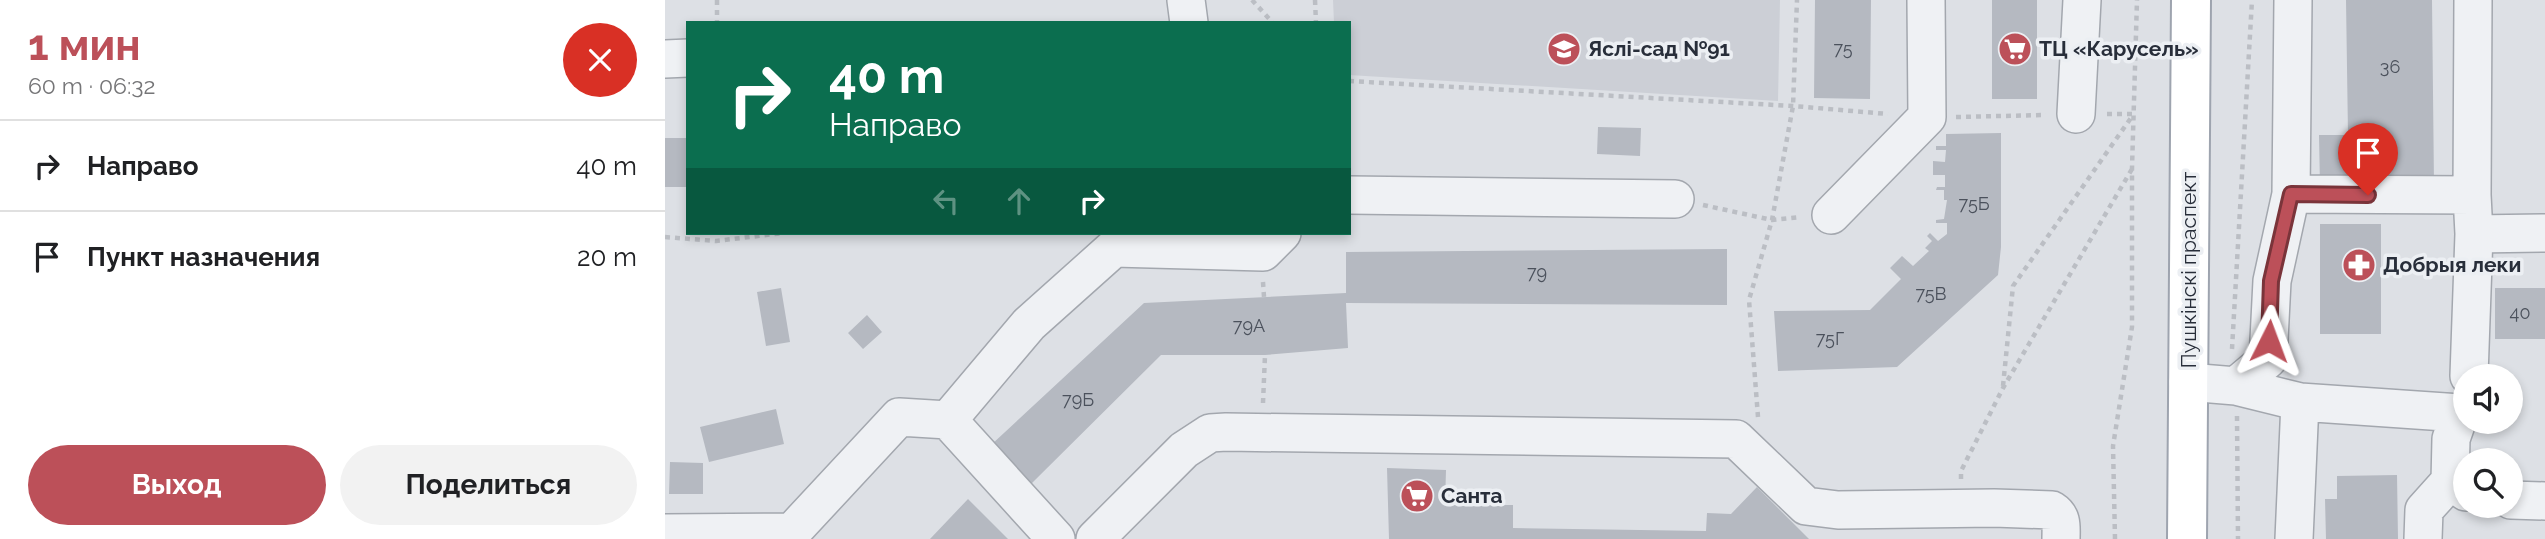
<!DOCTYPE html>
<html lang="ru">
<head>
<meta charset="utf-8">
<style>
	:root { --surface:#fff; --page:#f2f2f2; --text:#202124; --muted:#757577; --line:#e0e0e0; --accent:#bc5059 }
	body { margin:0; font-family:Raleway,sans-serif; background:var(--page); color:var(--text); height:100vh; display:flex; flex-direction:column; font-size:26px; white-space:nowrap }
	* { box-sizing:border-box; margin:0 }
	p { font-size:23px; color:var(--muted) }
	.icon { flex:none; width:38px; height:38px; fill:none; stroke:currentColor; stroke-width:2; stroke-linecap:round; stroke-linejoin:round }
	.map { position:relative; flex:1; overflow:hidden }
	.side { display:flex; flex-direction:column; background:var(--surface); width:665px }
	.side>* { flex:none }
	.guide { position:absolute; left:21px; top:21px; width:665px; height:214px; border-radius:0px; box-shadow:0 4px 10px #0003; background:#0b6e4f; color:#fff; overflow:hidden }
	.fabs { position:absolute; left:1788px; top:364px; display:grid; gap:14px }
	.fabs a { display:grid; place-items:center; width:70px; height:70px; border-radius:50%; background:var(--surface); box-shadow:0 4px 10px #0003; font-size:35px }
	.pin { position:absolute; display:grid; place-items:center; width:60px; height:60px; color:#fff; margin:-72px -30px; border-radius:50% 50% 50% 0; rotate:-45deg; box-shadow:0 0 7px #0007 }
	.pin .icon { rotate:45deg }
	.me { position:absolute; width:77px; margin:-38px; rotate:3deg; stroke-linejoin:round; filter:drop-shadow(0 0 5px #0008) }
	.turn { display:flex; align-items:center; gap:24px; height:147px; padding:0 28px; font-size:32px }
	.turn .icon { width:91px; height:91px; stroke-width:2.5 }
	.turn b { display:block; font-size:49px; line-height:60px }
	.lanes { display:flex; align-items:center; height:66px; padding:0 28px; background:#0003; justify-content:center; gap:35px; direction:ltr }
	.lanes .off { opacity:.35 }
	.round { display:grid; place-items:center; flex:none; width:74px; height:74px; border-radius:37px; background:var(--page) }
	.summary { display:flex; align-items:center; justify-content:space-between; height:119px; padding:0 28px }
	h1 { font-size:42px; font-weight:700; line-height:52px; color:var(--accent) }
	.cta { display:flex; gap:14px; margin-top:auto; padding:14px 28px }
	.cta a { flex:1; height:80px; border-radius:42px; background:var(--accent); color:#fff; font-size:28px; font-weight:700; line-height:80px; text-align:center }
	.cta a+a { background:var(--page); color:var(--text) }
	ul { padding:0; list-style:none }
	li { display:flex; align-items:center; gap:21px; height:91px; padding:0 28px; border-top:2px solid var(--line) }
	li div { flex:1 }
	li b { display:block; font-size:26px }
	li em { font-style:normal }
	main { display:flex; flex:1; min-height:0 }
	.map>svg:first-child { display:block }
	.built { fill:#cccfd6 }
	.building { fill:#b5b9c1 }
	.lines { fill:none; stroke-linecap:round; stroke-linejoin:round }
	.minor-casing { stroke:#a3a7ae; stroke-width:40 }
	.major-casing { stroke:#9ea4af; stroke-width:42 }
	.path { stroke:#bbbec4; stroke-width:4.5; stroke-dasharray:5 5; stroke-linecap:butt }
	.minor { stroke:#eff1f4; stroke-width:37 }
	.major { stroke:#fff; stroke-width:38 }
	.route-casing { stroke:#7a343a; stroke-width:18 }
	.route { stroke:#bc5059; stroke-width:12 }
	.labels { text-anchor:middle; stroke-width:7; stroke-linejoin:round; paint-order:stroke }
	.number-label { font-size:18px; fill:#4b515c }
	.poi-label { font-size:21px; font-weight:bold; fill:#282e3a; stroke:#eceff3; text-anchor:start }
	.street-label { font-size:21px; fill:#282e3a; stroke:#eceff3 }
</style>
</head>
<body>
<main>
<section class="side">
<div class="summary"><div><h1>1 мин</h1><p>60 m · 06:32</p></div><a class="round" style="background:#d93025;color:#fff"><svg class="icon" aria-label="close" viewBox="0 0 24 24"><path d="M6 6l12 12M18 6L6 18"/></svg></a></div>
<ul>
<li><svg class="icon" aria-label="right" viewBox="0 0 24 24"><path d="M7 20v-9h11M14 6l5 5-5 5"/></svg><div><b>Направо</b></div><em>40 m</em></li>
<li><svg class="icon" aria-label="arrive" viewBox="0 0 24 24"><path d="M6 21V4h12l-3 4 3 4H6"/></svg><div><b>Пункт назначения</b></div><em>20 m</em></li>
</ul>
<div class="cta"><a>Выход</a><a>Поделиться</a></div>
</section>
<div class="map">
<svg width="1880" height="539" viewBox="0 0 1880 539">
	<rect width="100%" height="100%" fill="#dde0e5"/>
	<path class="built" d="M668,0H1115L1113,101L684,75V23H669Z"/>
	<path class="building" d="M1150,0H1206L1205,99L1149,98Z
		M1327,0H1372V99H1327Z
		M1681,0H1767L1769,185L1655,186L1654,135H1683Z
		M933,127L976,128L975,156L932,154Z
		M1336,133V247L1333,275L1232,367L1113,371L1109,311L1205,310L1236,279L1225,268L1237,256L1248,266L1264,251L1260,248L1267,241L1262,236L1265,233L1273,241L1282,234V223H1271V220L1279,219L1282,200H1279V190H1271L1272,187H1280V175H1268V161L1280,162L1281,150H1271V146H1281V134Z
		M0,138H23V187H0Z
		M1655,224H1716V334H1655Z
		M1062,249V305L681,303L683,348L600,355H496L366,484L326,445L479,303L681,293V252Z
		M116,288L125,342L101,346L92,292Z
		M1830,288H1880V339H1830Z
		M202,315L217,332L198,349L183,333Z
		M111,409L119,444L44,462L35,427Z
		M5,462L38,463V494H4Z
		M722,468L781,470L780,505H848V528L1041,531L1042,513L1066,514L1092,487L1144,539H724Z
		M1732,475L1733,539H1661L1660,499H1672V476Z
		M303,499L343,539H265Z"/>
	<g class="lines">
		<defs>
			<path id="minor" d="M521,0L524,23
				M1808,0L1807,195L1809,234
				M0,59L23,58
				M1411,114L1417,0
				M1626,194L1807,195
				M684,195L1010,199
				M1166,215L1262,117L1261,0
				M449,248L598,252L617,233
				M1804,376L1809,234L1880,233
				M1523,382L1571,386L1635,402L1795,413L1786,439L1785,481L1801,492
				M1571,386L1603,359L1607,281L1626,194L1628,0
				M1846,500L1880,501
				M0,533L127,532L234,417L283,420
				M391,539L283,420L364,324L449,248L462,233
				M430,539L519,450L545,433L561,432L1071,439L1141,506L1173,510L1329,508L1387,510C1398,517 1396,527 1396,539
				M1629,539L1635,402
				M1758,539L1759,510L1785,481"/>
			<path id="major" d="M1522,539L1526,0"/>
		</defs>
		<use href="#minor" class="minor-casing"/>
		<use href="#major" class="major-casing"/>
		<path class="path" d="M52,0V23
			M587,0L608,23
			M650,0L651,23
			M684,81L1128,106L1223,114
			M1442,114H1469
			M1291,117L1381,115
			M1038,205L1107,220L1136,217
			M0,237L51,241L118,233
			M598,282L599,297
			M1567,349L1587,0
			M1338,386L1348,286L1468,115
			M598,403L600,355
			M1572,416L1573,539
			M1093,417L1084,300L1107,220L1128,106L1132,0
			M1296,479V471L1338,388L1467,169
			M1450,539L1448,446L1467,327V168L1472,0"/>
		<use href="#minor" class="minor"/>
		<use href="#major" class="major"/>
	</g>
	<g class="lines">
		<defs>
			<path id="route" d="M1604,341L1606,281L1626,194L1703,195"/>
		</defs>
		<use href="#route" class="route-casing"/>
		<use href="#route" class="route"/>
	</g>
	<defs>
		<symbol id="school-disc" viewBox="-11 -11 22 22"><circle r="9.5" fill="#bc5059" stroke="#eceff3"/><path d="M0-5L7-2L0 1L-7-2ZM-4 1L0 2.5L4 1V4Q0 6-4 4Z" fill="#fff"/></symbol>
		<symbol id="supermarket-disc" viewBox="-11 -11 22 22"><circle r="9.5" fill="#bc5059" stroke="#eceff3"/><path d="M-6-5.5h2.5l.6 2H6L4.5 2H-2.5L-4.4-4H-6ZM-1.5 3.2a1.3 1.3 0 1 0 .1 0ZM3 3.2a1.3 1.3 0 1 0 .1 0Z" fill="#fff"/></symbol>
		<symbol id="pharmacy-disc" viewBox="-11 -11 22 22"><circle r="9.5" fill="#bc5059" stroke="#eceff3"/><path d="M-2-6h4v4h4v4h-4v4h-4v-4h-4v-4h4Z" fill="#fff"/></symbol>
	</defs>
	<g fill-rule="evenodd">
		<use href="#school-disc" x="880" y="30" width="38" height="38"/>
		<use href="#supermarket-disc" x="1331" y="30" width="38" height="38"/>
		<use href="#pharmacy-disc" x="1675" y="246" width="38" height="38"/>
		<use href="#supermarket-disc" x="733" y="477" width="38" height="38"/>
	</g>
	<g class="labels">
		<g class="number-label">
			<text x="1178" y="55">75</text>
			<text x="1725" y="73">36</text>
			<text x="1309" y="210">75Б</text>
			<text x="872" y="279">79</text>
			<text x="1266" y="300">75В</text>
			<text x="1855" y="319">40</text>
			<text x="584" y="332">79А</text>
			<text x="1165" y="345">75Г</text>
			<text x="413" y="406">79Б</text>
		</g>
		<g class="poi-label">
			<text x="923" y="56">Яслі-сад №91</text>
			<text x="1374" y="56">ТЦ «Карусель»</text>
			<text x="1718" y="272">Добрыя леки</text>
			<text x="776" y="503">Санта</text>
		</g>
		<g class="street-label">
			<text transform="translate(1524 270) rotate(-90)" y="7">Пушкінскі праспект</text>
		</g>
	</g>
</svg>
<div class="fabs">
<a><svg class="icon" aria-label="sound" viewBox="0 0 24 24"><path d="M4 9h4l5-4v14l-5-4H4zM17 9q2 3 0 6"/></svg></a>
<a><svg class="icon" aria-label="search" viewBox="0 0 24 24"><circle cx="10" cy="10" r="6"/><path d="M15 15l6 6"/></svg></a>
</div>
<div class="pin" style="left:1703px;top:195px;background:#d93025"><svg class="icon" aria-label="arrive" viewBox="0 0 24 24"><path d="M6 21V4h12l-3 4 3 4H6"/></svg></div>
<svg class="me" style="left:1604px;top:341px" viewBox="-20 -20 40 40"><path d="M0-17L14 15 0 8-14 15z" fill="#bc5059" stroke="#fff" stroke-width="4"/></svg>
<div class="guide">
<div class="turn"><svg class="icon" aria-label="right" viewBox="0 0 24 24"><path d="M7 20v-9h11M14 6l5 5-5 5"/></svg><div><b>40 m</b>Направо</div></div>
<div class="lanes"><svg class="icon off" aria-label="left" viewBox="0 0 24 24"><path d="M17 20v-9H6M10 6l-5 5 5 5"/></svg><svg class="icon off" aria-label="ahead" viewBox="0 0 24 24"><path d="M12 20V5M6 11l6-6 6 6"/></svg><svg class="icon" aria-label="right" viewBox="0 0 24 24"><path d="M7 20v-9h11M14 6l5 5-5 5"/></svg></div>
</div>
</div>
</main>
</body>
</html>
